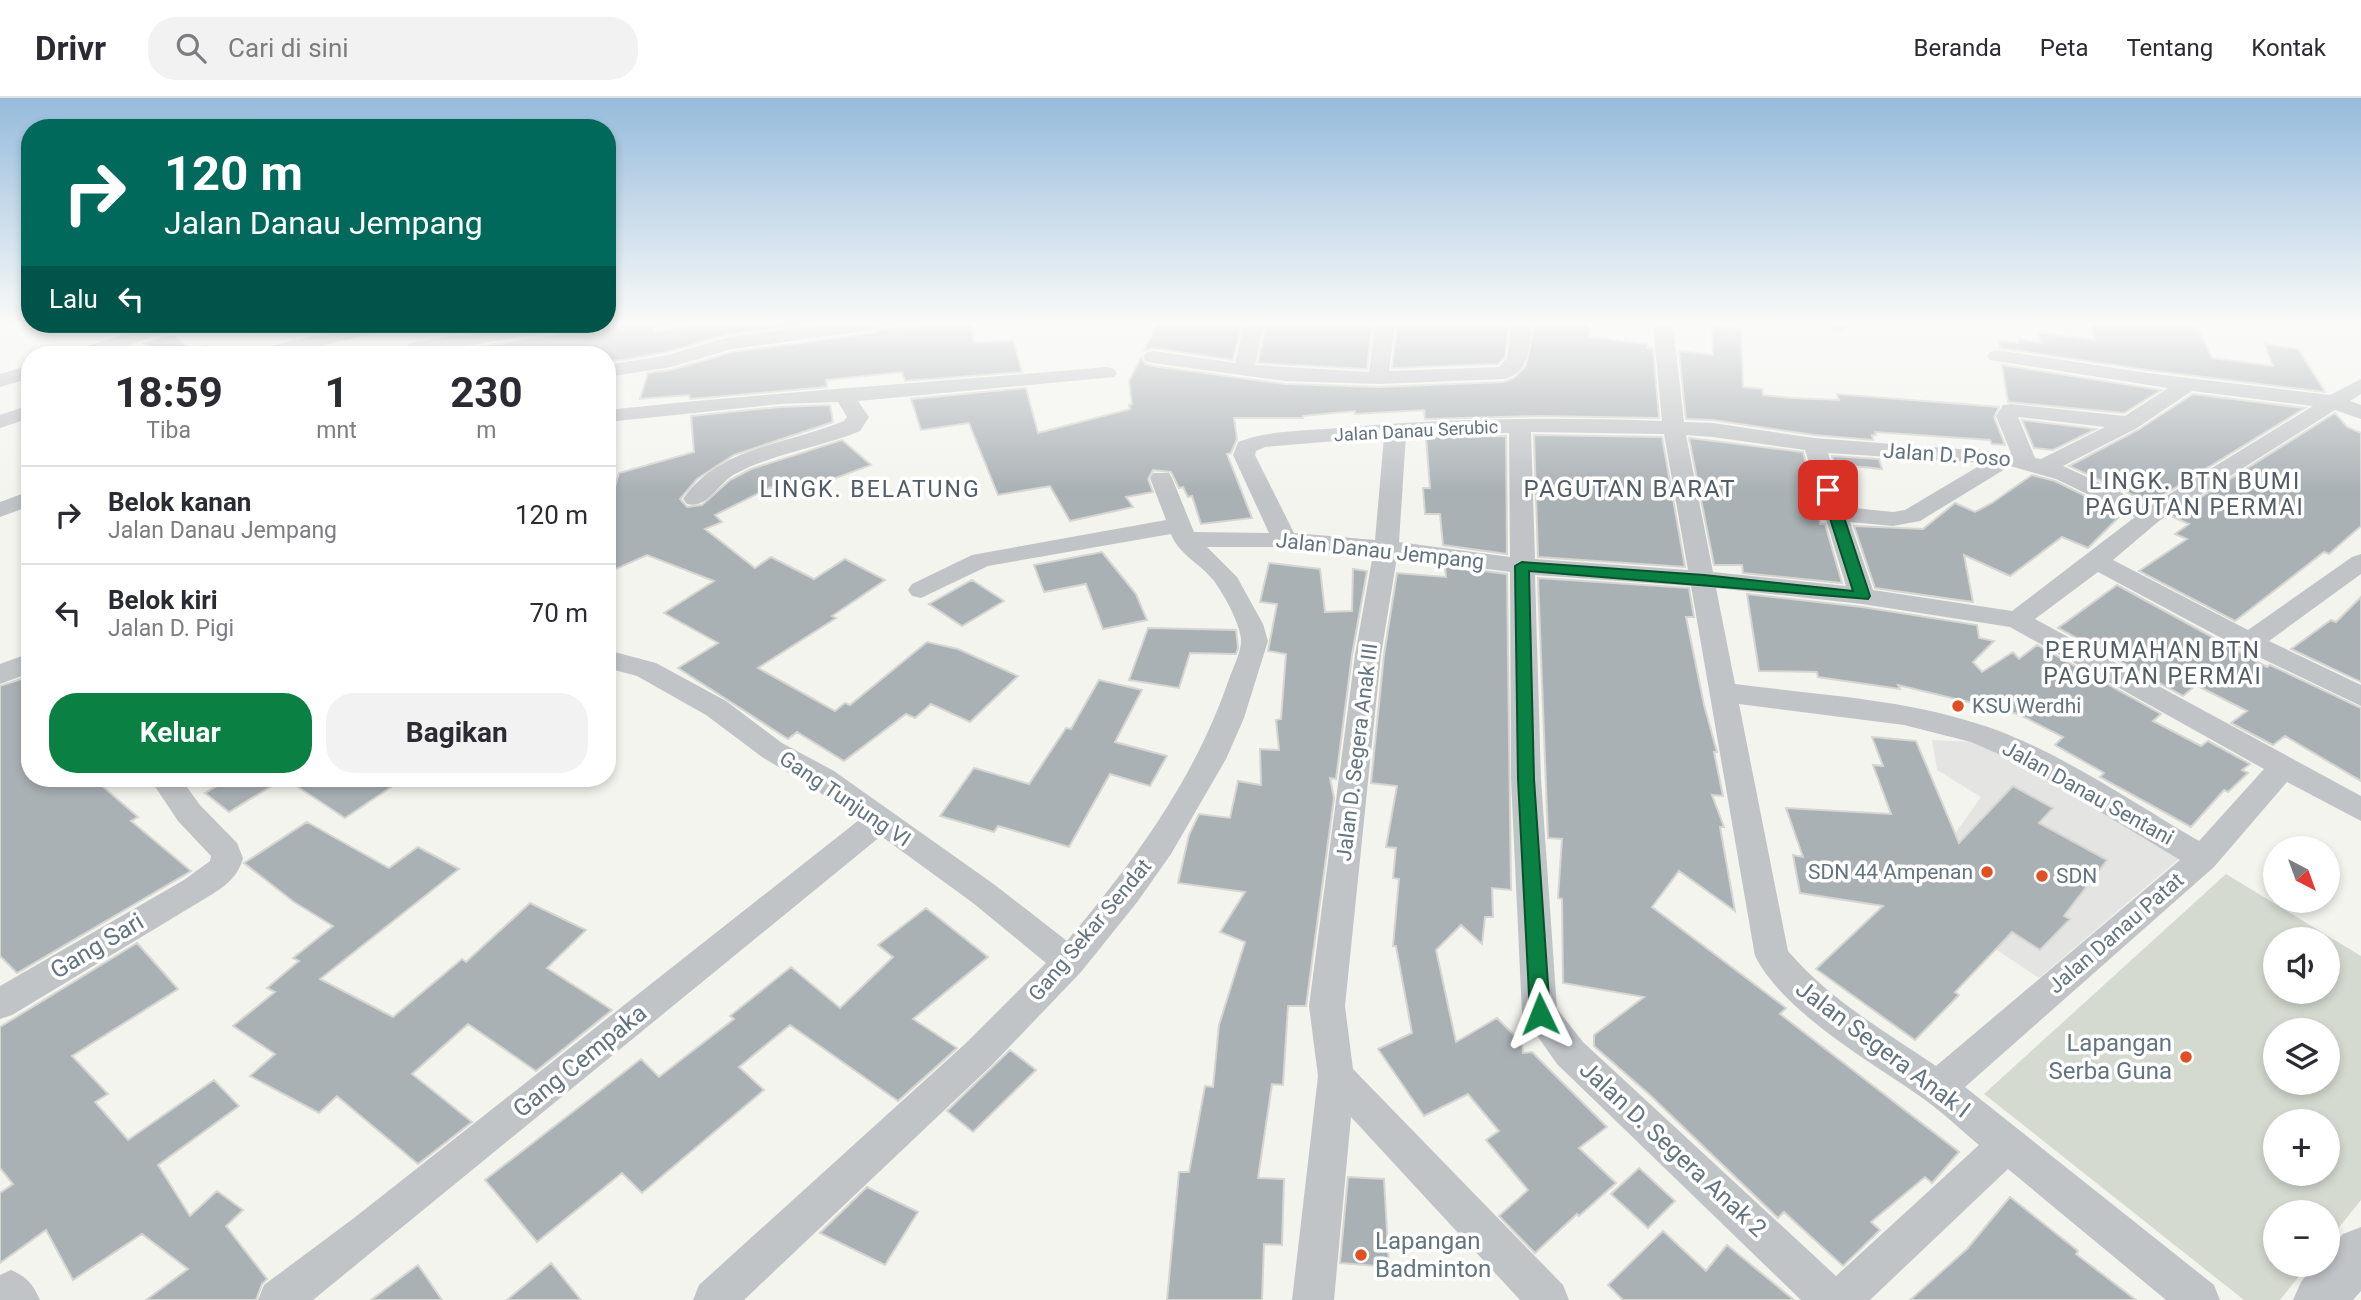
<!DOCTYPE html>
<html lang="id">
<head>
<meta charset="utf-8">
<style>
	:root { --surface:#fff; --page:#f2f2f3; --text:#2b2b33; --muted:#7c7c81; --line:#e1e1e2; --accent:#0b8043 }
	body { margin:0; font-family:Roboto,sans-serif; background:var(--page); color:var(--text); height:100vh; display:flex; flex-direction:column; font-size:26px; white-space:nowrap }
	* { box-sizing:border-box; margin:0 }
	p { font-size:23px; color:var(--muted) }
	.icon { flex:none; width:38px; height:38px; fill:none; stroke:currentColor; stroke-width:2; stroke-linecap:round; stroke-linejoin:round }
	.map { position:relative; flex:1; overflow:hidden }
	.drawer { position:absolute; left:21px; top:248px; width:595px; height:441px; display:flex; flex-direction:column; background:var(--surface); border-radius:28px; box-shadow:0 4px 10px #0003 }
	.drawer>* { flex:none }
	.banner { position:absolute; left:21px; top:21px; width:595px; height:214px; border-radius:28px; box-shadow:0 4px 10px #0003; background:#00695c; color:#fff; overflow:hidden }
	.needle { width:46px; rotate:139deg }
	.tools { position:absolute; left:2263px; top:738px; display:grid; gap:14px }
	.tools a { display:grid; place-items:center; width:77px; height:77px; border-radius:50%; background:var(--surface); box-shadow:0 4px 10px #0003; font-size:35px }
	.pin { position:absolute; display:grid; place-items:center; width:60px; height:60px; color:#fff; margin:-30px; border-radius:14px; box-shadow:0 4px 10px #0006 }
	.me { position:absolute; width:77px; margin:-38px; rotate:358deg; stroke-linejoin:round; filter:drop-shadow(0 0 5px #0008) }
	.turn { display:flex; align-items:center; gap:24px; height:147px; padding:0 28px; font-size:32px }
	.turn .icon { width:91px; height:91px; stroke-width:2.5 }
	.turn b { display:block; font-size:49px; line-height:60px }
	.then { display:flex; align-items:center; height:66px; padding:0 28px; background:#0003; gap:14px; font-size:26px }
	.eta { display:flex; justify-content:space-evenly; align-items:center; height:119px; text-align:center }
	.eta b { font-size:42px; font-weight:700; line-height:49px }
	.action { display:flex; gap:14px; margin-top:auto; padding:14px 28px }
	.action a { flex:1; height:80px; border-radius:28px; background:var(--accent); color:#fff; font-size:28px; font-weight:700; line-height:80px; text-align:center }
	.action a+a { background:var(--page); color:var(--text) }
	ul { padding:0; list-style:none }
	li { display:flex; align-items:center; gap:21px; height:98px; padding:0 28px; border-top:2px solid var(--line) }
	li div { flex:1 }
	li b { display:block; font-size:26px }
	li em { font-style:normal }
	header { display:flex; align-items:center; gap:42px; box-sizing:border-box; height:98px; padding:0 35px; background:var(--surface); border-bottom:2px solid var(--line) }
	header strong { font-size:33px }
	nav { display:flex; gap:38px; margin-inline-start:auto; font-size:24px }
	.search { width:490px; height:63px; background:var(--page); display:flex; align-items:center; gap:18px; box-sizing:border-box; padding:0 24px; border-radius:28px; color:var(--muted); font-size:26px }
	.map>svg:first-child { display:block }
	.built { fill:#e4e5e3 }
	.green { fill:#d4dad0; fill-rule:evenodd }
	.building { fill:#aab1b5; stroke:#d5d5d2; stroke-width:2 }
	.lines { fill:none; stroke-linecap:round; stroke-linejoin:round }
	.minor { fill:#c1c4c7; fill-rule:evenodd }
	.tertiary { fill:#c1c4c7; fill-rule:evenodd }
	.route { fill:#0b8043; stroke:#07532c; stroke-width:2 }
	.poi-dot { fill:#e05023; stroke:#fff; stroke-width:2.5 }
	.labels { text-anchor:middle; stroke-width:7; stroke-linejoin:round; paint-order:stroke }
	.far-street-label { font-size:18px; fill:#637380; stroke:#fff }
	.street-label { font-size:21px; fill:#637380; stroke:#fff }
	.poi-label { font-size:21px; fill:#637380; stroke:#fff; text-anchor:start }
	.neighbourhood-label { font-size:23px; letter-spacing:2px; fill:#515c65; stroke:#fff }
	.quarter-label { font-size:24px; letter-spacing:2px; fill:#515c65; stroke:#fff }
	.near-street-label { font-size:24px; fill:#637380; stroke:#fff }
	.near-poi-label { font-size:24px; fill:#637380; stroke:#fff; text-anchor:end }
</style>
</head>
<body>
<header>
<strong>Drivr</strong>
<div class="search"><svg class="icon" aria-label="search" viewBox="0 0 24 24"><circle cx="10" cy="10" r="6"/><path d="M15 15l6 6"/></svg>Cari di sini</div>
<nav><a>Beranda</a><a>Peta</a><a>Tentang</a><a>Kontak</a></nav>
</header>
<div class="map">
<svg width="2361" height="1202" viewBox="0 0 2361 1202">
	<rect width="100%" height="100%" fill="#f4f4ef"/>
	<path class="built" d="M1932,642L1979,644L2180,760L2039,880L1912,796L1981,699L1937,672Z"/>
	<path class="green" d="M2226,776L2361,858V1102L2328,1143V1115H2275V1167H2308L2280,1202H2244L1984,996ZM2275,842H2328V894H2275ZM2275,933H2328V985H2275ZM2275,1024H2328V1076H2275Z"/>
	<path class="building" d="M462,226H512L450,236L452,229Z
		M577,226H654V234L702,226H808L729,236L667,254L623,262L607,263V257H444L445,254L565,235Z
		M941,226H971L974,245L1013,242L1022,274L905,283L902,274L826,282L827,289L690,301L689,297L640,301L648,275L671,272L733,254L873,235L879,232Z
		M1158,226H1241L1233,262L1153,250L1144,253Z
		M1266,226H1372L1367,271L1258,265Z
		M1397,226H1509L1505,259L1498,266L1392,270Z
		M1535,226H1589V239L1647,246V250H1653L1659,320L1540,318L1425,321L1424,312L1355,316V313L1303,318V320H1234L1237,341L1231,355L1227,356L1252,420L1201,426L1192,398L1188,399L1183,389L1179,390L1171,374L1153,372L1148,381L1153,394L1126,399L1133,409L1070,423L1050,388L998,397L969,325L921,332L911,301L1026,290L1038,335L1130,311L1129,307L1132,306L1129,283L1141,260L1145,266L1153,268L1285,286L1378,289L1504,284L1514,280L1526,268Z
		M2091,226H2176L2198,229L2212,260L2273,268L2265,246L2298,251L2325,294L2147,272L2000,250L1999,243L2018,245L2019,241L2042,245L2038,235L2095,242Z
		M1712,227L1741,231L1743,289L1762,291L1763,297L1792,300L1839,302L1837,296L1999,309L1994,319L2005,347L1992,346L1990,342L1875,334L1876,337H1872L1873,342L1814,337L1713,322L1686,321L1679,253L1713,257Z
		M172,236L187,249L178,251L174,257H156L143,245Z
		M2002,267L2161,292L2124,315L2008,304Z
		M2193,296L2305,310L2150,405L2069,368L2138,332Z
		M830,307L833,324L734,357L697,381L680,401L687,409L702,407L730,382L751,371L842,342L871,367L781,400L771,389L715,417L722,424L705,431L755,470L771,459L814,481L845,461L885,482L832,518L836,520L758,570L835,613L845,605L850,607L927,544L958,551L1018,578L970,624L931,606L915,620L906,616L844,663L797,634L788,641L678,570L718,545L664,515L714,483L647,457L607,475V416L619,375L694,354L691,318L780,309Z
		M2335,315L2347,329L2361,335V428L2329,456L2324,454L2235,523L2139,473L2187,441L2175,436L2189,426L2171,418Z
		M2022,322L2096,331L2053,352L2034,350Z
		M1534,337L1662,339L1685,469L1538,459Z
		M1506,338L1507,456L1443,447L1440,416H1425L1423,390H1430L1426,339Z
		M1689,340L1803,354L1816,398L1820,426H1825L1842,485L1743,475L1742,467H1714Z
		M1832,358L1879,361L1882,371L1834,366Z
		M2032,377L2055,383L2122,416L2088,450L2062,439L2010,478L1964,457L1973,504L1875,490L1854,428L1923,431L1955,405L1975,414L1992,405Z
		M1102,454L1136,496L1147,522L1103,531L1086,486L1044,494L1034,467Z
		M1269,465L1320,471L1325,514L1352,513L1353,471L1367,473L1352,557L1336,681L1330,680L1334,700L1306,908H1288L1283,987L1272,986L1258,1080L1284,1081L1282,1147L1264,1146L1262,1202H1167L1179,1074H1189L1205,988L1213,989L1219,927L1245,844L1220,834L1245,794L1178,785L1189,737L1199,716L1230,720L1238,683L1261,687L1260,651L1279,652L1276,622L1281,621L1286,556L1268,553L1277,506L1260,504Z
		M1445,468L1507,476L1511,792L1492,790L1493,819H1485L1482,846L1461,827L1436,852L1456,944L1497,920L1522,945L1523,955L1532,954L1607,1029L1579,1050L1616,1085L1579,1118L1577,1116L1535,1155L1499,1118L1528,1092L1486,1042L1499,1033L1468,996L1424,1018L1378,951L1412,935L1396,848H1393L1399,781L1393,780L1396,750L1386,749L1397,688L1371,685L1384,557L1397,475L1446,479Z
		M1538,480L1689,490L1694,519H1686L1704,607L1717,654H1714L1723,698L1712,697L1724,729H1720L1735,813L1679,773L1652,809L1786,910L1780,916L1959,1054L1932,1085L1925,1079L1871,1124L1880,1132L1843,1168L1784,1114L1778,1120L1650,997L1594,948V937L1644,899L1563,885L1562,801L1558,800L1562,741L1548,740Z
		M972,482L1004,503L962,528L929,506Z
		M2117,487L2267,569L2270,567L2361,610V683L2285,638L2273,647L2231,625L2247,613L2196,587L2183,598L2058,530Z
		M1747,496L1862,509L1977,527L1979,540L1994,543L1973,564L1982,574L2013,554L2019,561L2037,547L2161,616L2153,623L2201,648L2208,643L2250,666L2242,672L2248,675L2228,694L2224,692L2191,729L2100,679L2104,675L2055,647L2063,639L2018,616L1898,587L1900,591L1818,579L1817,574L1759,573Z
		M2361,499V584L2291,551L2331,522L2336,524Z
		M1148,530L1236,532L1238,550L1236,556L1190,555L1179,590L1129,582Z
		M30,578V681H94L138,719L131,723L191,773L17,875L0,858V588Z
		M1099,582L1142,592L1115,644L1167,658L1150,688L1110,676L1069,749L998,728L994,734L940,718L974,670L1029,686L1066,630L1071,631Z
		M1872,639L1916,643L1959,745L2013,688L2053,710L2039,725L2107,762L2064,818L2070,821L2040,852L2012,834L1955,894L1959,897L1915,942L1816,871L1883,808L1800,795L1793,757L1803,759L1786,710L1891,716L1873,667L1883,668Z
		M229,681H283L229,714L205,695Z
		M286,681H403L345,720Z
		M307,724L389,770L418,749L459,771L320,881L393,919L462,861L466,864L530,805L586,832L547,870L612,912L536,973L468,926L412,976L472,1024L418,1066L337,998L319,1015L250,978L275,956L233,928L275,894L267,890L299,863L293,860L333,828L294,804L244,765Z
		M926,810L988,859L913,921L957,950L898,1003L790,927L739,969L764,992L642,1095L622,1075L537,1144L485,1082L641,961L659,979L734,921L730,918L791,869L840,910L893,859L878,847Z
		M137,845L178,891L72,958L108,996L95,1004L128,1042L214,982L239,1008L158,1067L190,1118L217,1093L243,1112L226,1128L267,1181L262,1186L256,1202H146L188,1171L142,1136L73,1182L46,1132L0,1165V1095L13,1086L0,1070V929Z
		M1010,952L1036,972L973,1034L947,1013Z
		M1639,1070L1675,1103L1648,1130L1611,1096Z
		M1348,1079L1384,1081L1389,1169L1340,1165Z
		M867,1089L918,1114L885,1167L820,1135Z
		M2010,1099L2078,1153L2076,1156L2136,1202H1910L1967,1151Z
		M1663,1133L1706,1173L1727,1147L1794,1202H1623L1608,1187Z
		M551,1165L581,1202H507Z
		M418,1167L442,1202H371Z"/>
	<g class="lines">
		<path class="minor" d="M155,226H184L181,230L98,257H69L72,253Z
			M365,226H400L397,230L281,257H246L249,253Z
			M529,226H575L565,232L416,256L409,254L406,250L409,246L416,244Z
			M829,226H883L873,232L732,251L671,269L607,279V267L668,257L729,239Z
			M1244,226H1264L1255,267L1369,274L1375,226H1395L1389,273L1499,269L1507,260L1512,226H1532C1529,248 1530,275 1504,281L1378,286L1285,283L1153,265L1146,263L1143,259L1146,255L1153,253L1235,265Z
			M1653,226H1673L1684,324L1713,325L1814,340L2011,355L1996,318L2003,307L2011,306L2125,318L2168,290L1990,262L1987,258L1990,254L1997,252L2147,275L2330,297L2361,281V296L2350,303L2361,307V321L2335,312L2159,423L2113,462L2248,532L2352,459L2361,456V476L2269,543L2361,587V608L2240,550L2098,474L2035,521L2361,698V723L2287,684L2214,769L1965,989L2214,1187L2220,1202H2166L2008,1071L1870,1202H1801L1557,966L1522,916L1511,681L1510,474L1397,459L1381,557L1345,908L1353,971L1563,1187L1569,1202H1520L1351,1019L1334,1202H1292L1318,978L1309,908L1355,557L1373,456L1285,449H1207L1237,479L1263,526L1268,543L1244,620L1226,661L1171,756L1138,803L1081,874L992,967L744,1202H693L699,1187L966,945L1046,865L973,805L881,738L313,1202H258L264,1187L354,1120L859,722L812,689L762,659L706,617L637,578L607,570V552L656,565L726,603L782,645L834,673L995,787L1067,843C1134,763 1195,681 1229,581C1233,570 1242,552 1241,541C1239,523 1224,497 1214,483C1201,466 1178,456 1171,436L988,468L921,500L912,498L908,492L912,486L972,457L1166,422L1150,380L1153,375H1169L1172,380L1194,434L1269,435L1233,357L1238,344C1269,332 1304,333 1338,330C1445,320 1554,319 1662,323ZM2192,293L2313,308L2150,408L2063,368L2137,330ZM2018,319L2105,329L2041,361L2035,360ZM1531,334L1664,336L1688,472L1535,461ZM1509,335L1510,459L1399,444L1406,337ZM1686,337L1713,339L1805,352L1846,488L1713,474ZM1384,339L1375,442L1294,435L1255,357L1256,353L1265,349ZM1828,355L1984,365L1905,412L1893,414L1845,409ZM2010,368L2056,381L2135,419L2012,513L1873,492L1850,424L1893,428L1920,423ZM1535,477L1691,488L1755,858C1784,915 1870,963 1921,999C1941,1013 1960,1031 1979,1047L1836,1178L1583,944L1557,911L1541,681ZM1716,490L1862,506L2010,529L2264,671L2199,743C2134,705 2058,653 1988,629C1908,601 1819,597 1735,586ZM1739,606L1904,627L1971,644L2019,665L2180,762L1936,968C1884,933 1829,901 1788,853Z
			M1828,226H1848L1849,228L1839,234L1832,232Z
			M206,247L222,253L225,257H177L180,253Z
			M30,267V280L0,289V276Z
			M1107,269L1114,271L1117,275L1114,279L858,303L869,319L860,333C819,350 774,355 735,376C717,386 708,411 687,406L683,401C720,348 789,346 844,323L847,319L838,304L780,306L607,324V312C774,294 940,284 1107,269Z
			M30,307V320L0,330V317Z
			M30,393V408L0,419V404Z
			M30,555V575L0,586V566Z
			M150,681H181L200,707L237,745L243,760C238,780 223,790 206,800L12,917L0,921V888L184,782L210,763L211,758L178,723Z
			M11,1172C27,1179 33,1186 40,1202H0V1177Z"/>
		<path class="tertiary" d="M2361,1129V1193L2353,1202H2293L2301,1184L2315,1167H2328V1153L2343,1136Z"/>
	</g>
	<linearGradient id="sky" x2="0" y2="1"><stop stop-color="#95bbdc"/><stop offset="0.57" stop-color="#fafaf8"/><stop offset="1" stop-color="#fafaf8" stop-opacity="0"/></linearGradient>
	<rect width="2361" height="394" fill="url(#sky)"/>
	<path class="route" d="M1828,388L1835,392L1870,498L1868,501L1529,473L1534,681L1550,916L1547,922L1540,925L1533,922L1530,916L1518,681L1515,468L1522,464L1704,477L1853,493L1821,392Z"/>
	<g class="poi-dot">
		<circle cx="1958" cy="608" r="7"/>
		<circle cx="1987" cy="774" r="7"/>
		<circle cx="2042" cy="778" r="7"/>
		<circle cx="2186" cy="959" r="7"/>
		<circle cx="1361" cy="1157" r="7"/>
	</g>
	<g class="labels">
		<g class="far-street-label">
			<text transform="translate(1416 333) rotate(-3)" y="6">Jalan Danau Serubic</text>
		</g>
		<g class="street-label">
			<text transform="translate(1947 357) rotate(4)" y="7">Jalan D. Poso</text>
			<text transform="translate(1380 453) rotate(6)" y="7">Jalan Danau Jempang</text>
			<text transform="translate(1357 654) rotate(-83)" y="7">Jalan D. Segera Anak III</text>
			<text transform="translate(2088 695) rotate(29)" y="7">Jalan Danau Sentani</text>
			<text transform="translate(845 701) rotate(34)" y="7">Gang Tunjung VI</text>
			<text transform="translate(1090 832) rotate(-50)" y="7">Gang Sekar Sendat</text>
			<text transform="translate(2116 835) rotate(-41)" y="7">Jalan Danau Patat</text>
		</g>
		<g class="poi-label">
			<text x="1972" y="615">KSU Werdhi</text>
			<text x="1973" y="781" text-anchor="end">SDN 44 Ampenan</text>
			<text x="2056" y="785">SDN</text>
		</g>
		<g class="neighbourhood-label">
			<text x="2195" y="391">LINGK. BTN BUMI<tspan x="2195" dy="26">PAGUTAN PERMAI</tspan></text>
			<text x="870" y="399">LINGK. BELATUNG</text>
			<text x="2153" y="560">PERUMAHAN BTN<tspan x="2153" dy="26">PAGUTAN PERMAI</tspan></text>
		</g>
		<g class="quarter-label">
			<text x="1630" y="399">PAGUTAN BARAT</text>
		</g>
		<g class="near-street-label">
			<text transform="translate(97 848) rotate(-31)" y="8">Gang Sari</text>
			<text transform="translate(1883 951) rotate(37)" y="8">Jalan Segera Anak I</text>
			<text transform="translate(580 963) rotate(-39)" y="8">Gang Cempaka</text>
			<text transform="translate(1673 1051) rotate(43)" y="8">Jalan D. Segera Anak 2</text>
		</g>
		<g class="near-poi-label">
			<text x="2172" y="953">Lapangan<tspan x="2172" dy="28">Serba Guna</tspan></text>
			<text x="1375" y="1151" text-anchor="start">Lapangan<tspan x="1375" dy="28">Badminton</tspan></text>
		</g>
	</g>
</svg>
<div class="tools">
<a><svg class="needle" viewBox="-14 -14 28 28"><path d="M0-13l5 13h-10z" fill="#e53935"/><path d="M0 13l5-13h-10z" fill="#7c7c81"/></svg></a>
<a><svg class="icon" aria-label="sound" viewBox="0 0 24 24"><path d="M4 9h4l5-4v14l-5-4H4zM17 9q2 3 0 6"/></svg></a>
<a><svg class="icon" aria-label="layers" viewBox="0 0 24 24"><path d="M12 4l9 5-9 5-9-5zM3 14l9 5 9-5"/></svg></a>
<a>+</a>
<a>−</a>
</div>
<div class="pin" style="left:1828px;top:392px;background:#d93025"><svg class="icon" aria-label="arrive" viewBox="0 0 24 24"><path d="M6 21V4h12l-3 4 3 4H6"/></svg></div>
<svg class="me" style="left:1540px;top:916px" viewBox="-20 -20 40 40"><path d="M0-17L14 15 0 8-14 15z" fill="#0b8043" stroke="#fff" stroke-width="4"/></svg>
<div class="banner">
<div class="turn"><svg class="icon" aria-label="right" viewBox="0 0 24 24"><path d="M7 20v-9h11M14 6l5 5-5 5"/></svg><div><b>120 m</b>Jalan Danau Jempang</div></div>
<div class="then">Lalu<svg class="icon" aria-label="left" viewBox="0 0 24 24"><path d="M17 20v-9H6M10 6l-5 5 5 5"/></svg></div>
</div>
<section class="drawer">
<div class="eta">
<div><b>18:59</b><p>Tiba</p></div>
<div><b>1</b><p>mnt</p></div>
<div><b>230</b><p>m</p></div>
</div>
<ul>
<li><svg class="icon" aria-label="right" viewBox="0 0 24 24"><path d="M7 20v-9h11M14 6l5 5-5 5"/></svg><div><b>Belok kanan</b><p>Jalan Danau Jempang</p></div><em>120 m</em></li>
<li><svg class="icon" aria-label="left" viewBox="0 0 24 24"><path d="M17 20v-9H6M10 6l-5 5 5 5"/></svg><div><b>Belok kiri</b><p>Jalan D. Pigi</p></div><em>70 m</em></li>
</ul>
<div class="action"><a>Keluar</a><a>Bagikan</a></div>
</section>
</div>
</body>
</html>
